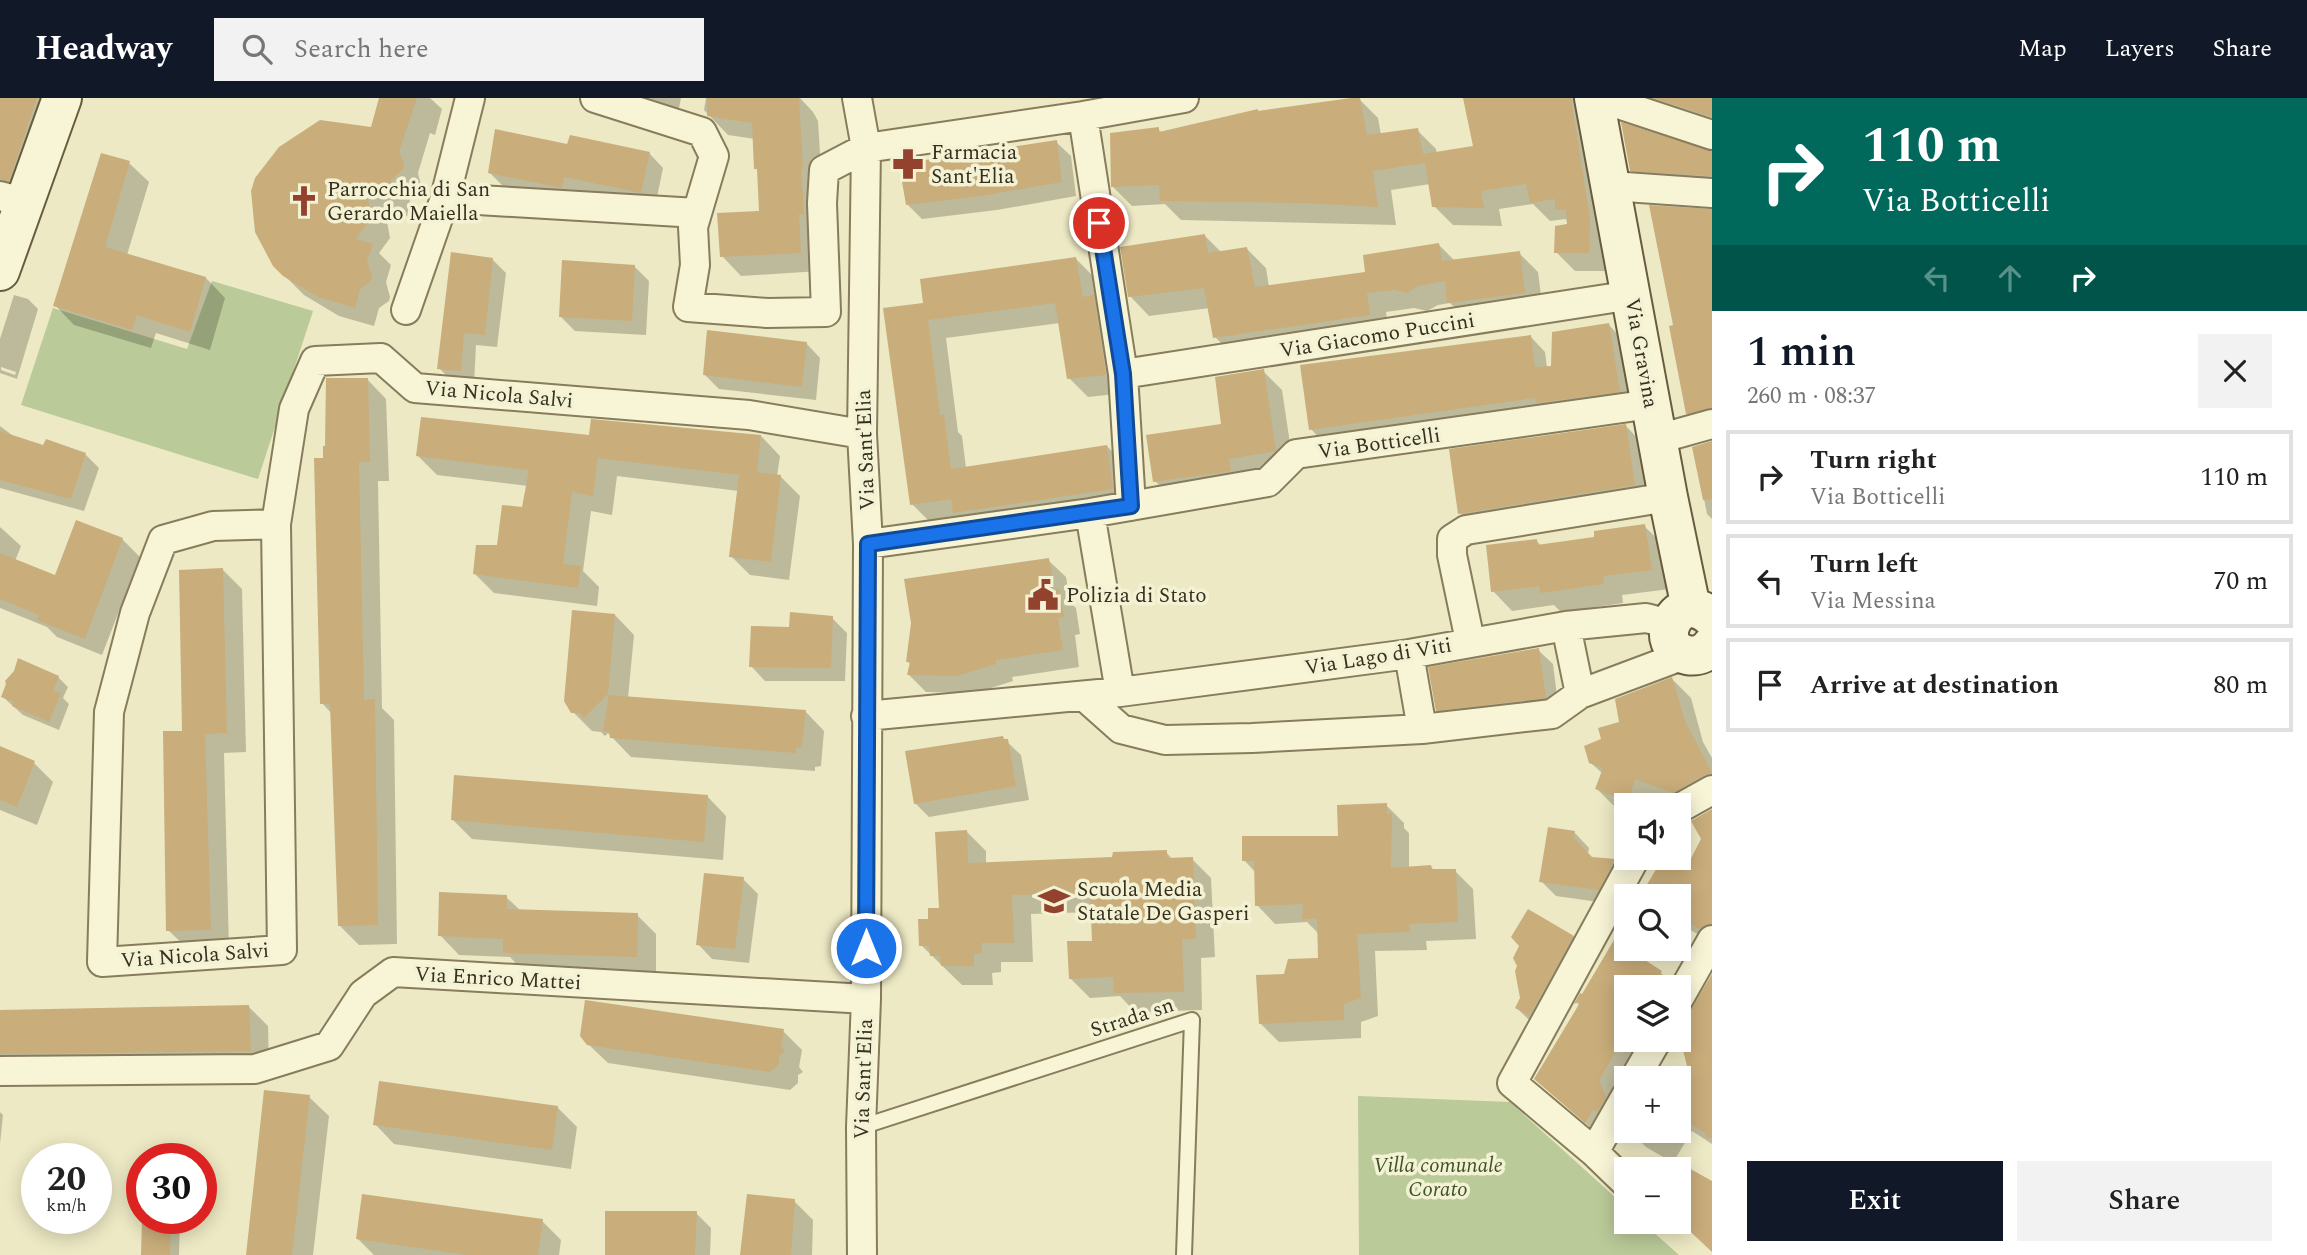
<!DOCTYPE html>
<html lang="en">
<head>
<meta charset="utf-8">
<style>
	:root { --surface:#fff; --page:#f2f2f2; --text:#222; --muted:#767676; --line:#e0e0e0; --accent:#111827 }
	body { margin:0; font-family:Spectral,serif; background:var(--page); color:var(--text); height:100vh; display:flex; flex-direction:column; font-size:26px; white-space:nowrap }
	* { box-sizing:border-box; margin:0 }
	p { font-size:23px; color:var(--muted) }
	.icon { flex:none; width:38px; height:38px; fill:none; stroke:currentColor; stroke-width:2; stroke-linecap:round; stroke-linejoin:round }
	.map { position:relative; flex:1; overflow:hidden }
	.side { display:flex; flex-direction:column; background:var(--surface); width:595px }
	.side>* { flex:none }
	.banner { background:#00695c; color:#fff; overflow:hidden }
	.fabs { position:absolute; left:1614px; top:695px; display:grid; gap:14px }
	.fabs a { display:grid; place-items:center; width:77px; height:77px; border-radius:0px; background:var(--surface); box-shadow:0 4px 18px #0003; font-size:35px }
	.speed { position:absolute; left:21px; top:1045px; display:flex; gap:14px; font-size:35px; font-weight:700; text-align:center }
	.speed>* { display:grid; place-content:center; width:91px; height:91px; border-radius:50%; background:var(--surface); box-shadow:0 4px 18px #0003; line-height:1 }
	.speed small { font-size:18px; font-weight:400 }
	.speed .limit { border:10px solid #d22; background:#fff; color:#111 }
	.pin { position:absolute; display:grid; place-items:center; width:60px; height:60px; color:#fff; margin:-30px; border:4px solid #fff; border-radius:50%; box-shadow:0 2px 7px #0007 }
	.me { position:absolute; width:77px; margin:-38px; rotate:0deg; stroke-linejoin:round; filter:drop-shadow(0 0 5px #0008) }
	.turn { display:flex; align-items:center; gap:24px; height:147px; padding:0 35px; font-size:32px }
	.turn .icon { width:91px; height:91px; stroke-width:2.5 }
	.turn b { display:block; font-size:49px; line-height:60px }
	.lanes { display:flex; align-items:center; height:66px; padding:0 35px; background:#0003; justify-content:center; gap:35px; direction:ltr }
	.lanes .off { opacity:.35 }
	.round { display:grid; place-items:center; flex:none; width:74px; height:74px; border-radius:0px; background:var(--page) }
	.overview { display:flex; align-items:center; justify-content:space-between; height:119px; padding:0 35px }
	h1 { font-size:42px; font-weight:600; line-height:52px; color:var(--accent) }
	.button { display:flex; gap:14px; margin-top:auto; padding:14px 35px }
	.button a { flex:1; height:80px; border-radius:0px; background:var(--accent); color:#fff; font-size:28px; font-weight:600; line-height:80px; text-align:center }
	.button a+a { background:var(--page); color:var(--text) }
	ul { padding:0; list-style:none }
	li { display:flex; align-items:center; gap:21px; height:94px; margin:0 14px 10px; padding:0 21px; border:4px solid var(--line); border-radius:0px }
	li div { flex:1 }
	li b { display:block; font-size:26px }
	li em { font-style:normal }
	header { display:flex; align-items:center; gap:42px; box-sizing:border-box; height:98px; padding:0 35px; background:var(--accent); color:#fff }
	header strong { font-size:33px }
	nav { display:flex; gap:38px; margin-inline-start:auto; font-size:24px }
	.search { width:490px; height:63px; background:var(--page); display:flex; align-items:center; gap:18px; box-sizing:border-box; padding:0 24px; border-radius:0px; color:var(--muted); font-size:26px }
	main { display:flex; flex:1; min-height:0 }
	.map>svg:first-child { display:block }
	.green { fill:#baca98 }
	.shadow { fill:#0003; fill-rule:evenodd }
	.building { fill:#c9ad7b }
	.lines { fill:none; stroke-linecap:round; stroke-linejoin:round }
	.lane-casing { stroke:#877c5b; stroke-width:18 }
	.street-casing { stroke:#877c5b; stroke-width:32 }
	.secondary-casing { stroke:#685c3e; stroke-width:42 }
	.lane { stroke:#f8f5d7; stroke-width:14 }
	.street { stroke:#f8f5d7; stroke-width:28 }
	.secondary { stroke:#f8f5d7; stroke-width:38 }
	.route-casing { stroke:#114b97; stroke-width:18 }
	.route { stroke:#1a73e8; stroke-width:12 }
	.labels { text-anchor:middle; stroke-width:7; stroke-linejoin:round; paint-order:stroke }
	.poi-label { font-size:21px; fill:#37301f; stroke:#f4f2d4; text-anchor:start }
	.street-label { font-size:21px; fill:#37301f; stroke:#f4f2d4 }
	.park-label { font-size:21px; font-style:italic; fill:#3e5326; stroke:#f4f2d4 }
</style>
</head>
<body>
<header>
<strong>Headway</strong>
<div class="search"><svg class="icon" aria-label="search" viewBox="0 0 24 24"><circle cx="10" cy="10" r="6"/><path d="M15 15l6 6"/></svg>Search here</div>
<nav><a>Map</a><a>Layers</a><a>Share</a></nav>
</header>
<main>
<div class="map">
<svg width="1712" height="1157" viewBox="0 0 1712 1157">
	<rect width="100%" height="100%" fill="#ede9c4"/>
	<path class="green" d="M212,183L313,213L258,381L21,307L53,210L187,251Z
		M1358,998L1510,1004L1626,1109V1124H1642L1679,1157H1359Z"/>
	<path class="shadow" d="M0,0H63L28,102H0Z
		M381,0H430L442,11L435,37L430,35L418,75L422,91L410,102L407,118L385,113L390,140L379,155L391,167L386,184L390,199L389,203L379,210L374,228L339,218L304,197L284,177L372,30Z
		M590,0H681L677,20Z
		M706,0H800L813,14L818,23L822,88L820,173L741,178L722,158L761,114L755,41L728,37L704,12Z
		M1465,0H1586L1607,173H1575L1556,154L1568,127L1566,121L1550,123L1533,106L1499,111L1502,128L1453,127L1434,108L1430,86L1391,92L1396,127L1181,122L1165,106L1132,108L1113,89L1158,31L1162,35L1359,1L1378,20L1381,37L1417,32L1436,51L1437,56L1475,49Z
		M1629,0H1712V31Z
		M1056,44L1071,58L1076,98L997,112L922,121L907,106Z
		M568,48L649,55L663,70L655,109L578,93L576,104L504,89L490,75Z
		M1712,55V95L1650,90L1631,72Z
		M102,58L129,65L149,84L127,157L206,180L225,200L210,252L156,235L151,250L74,227L55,207Z
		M1712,112V332L1706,334L1687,315Z
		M1205,138L1221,154L1246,150L1266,170L1269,189L1367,176L1439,147L1455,163L1519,155L1538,174L1543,214L1468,223L1450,205L1438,207L1427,213L1414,210L1386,214L1389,236L1234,258L1215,239L1210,210L1149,218L1130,198Z
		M1076,161L1095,180L1125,295L1088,299L1069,280L1060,225L946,240L958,334L962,338L966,370L1107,348L1126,368L1131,410L931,425L912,406L925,207Z
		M493,162L506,175L497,249L476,247L474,286L452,283L439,270Z
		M634,168L649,183L646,237L575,233L561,219Z
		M14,197L28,201L38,211L17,281L0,275V241ZM1,269L16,274L15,277L1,272Z
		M1609,227L1623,242L1633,308L1325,346L1311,331L1531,239L1545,254L1547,270L1553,269Z
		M806,245L820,260L816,302L719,291L705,277Z
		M1263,273L1282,292L1294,372L1174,402L1155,383L1223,328Z
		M367,281L386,301L389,383H378L382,610L394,622L397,846L359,847L339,827L332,616L322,605Z
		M0,328L16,340L43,349L47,344L86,357L99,370L84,413L0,390Z
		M1626,328L1645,348L1654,406L1479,434L1460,415Z
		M761,338L780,358L777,378L781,379L800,398L789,482L750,477L731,458L739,393L617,378L612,417L591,413L583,473L599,489L597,508L494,495L475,476L498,449L524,411L528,388L437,377L418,358L591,339Z
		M1712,344V421L1707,416L1694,350Z
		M1644,428L1664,447L1670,491L1622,497L1623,505L1561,514L1554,507L1512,513L1493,493L1537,443L1541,448L1596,440Z
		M0,429L21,448L15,463L56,480L122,441L140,459L102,557L57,539L47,529L0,510Z
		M1048,462L1066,479L1070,504L1076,510L1080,536L1075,537L1079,569L1012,579L1013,583L975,595L926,594L909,577L911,567L908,564Z
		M223,472L242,491L246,654L224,655L229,851H188L168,832L184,635Z
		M615,517L634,537L628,600L805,613L824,633L821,668L815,669V673L631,659L608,635L605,638L601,634L592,633L573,614Z
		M832,520L847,535L845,583H765L751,568L791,530Z
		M1538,552L1553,566L1559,614L1452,626L1437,612Z
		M58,579L68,589L63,600L69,606L59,632L23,617L3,599Z
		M1672,581L1691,600L1703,644L1712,660V703L1676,707L1655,699L1652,707H1626V714L1616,710L1597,691L1603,676L1591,665L1603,643Z
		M1003,640L1021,657L1029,702L929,719L915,705Z
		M0,650L34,665L53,684L37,727L0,712Z
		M707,698L726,718L723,762L472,741L453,722Z
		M1386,707L1404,725V730L1409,735V770L1431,769L1435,773H1455L1473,791L1476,841L1426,843L1427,852L1375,853L1378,918L1361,924V940L1279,944L1260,925L1285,878L1320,862L1319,836L1307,824L1275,826L1257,807L1256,775L1244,762L1340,740Z
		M1712,713V844L1678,825V798L1643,797L1665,760L1687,772L1703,741Z
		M967,734L986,753V766L1114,761L1166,754L1173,762L1192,761L1211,780L1215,859L1201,860L1202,912L1135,914L1120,898L1090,900L1070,880L1094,844L1093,814L1031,816L1033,864H1001V874L992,875L993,887H962L921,847L930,823L940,812Z
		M1575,735L1589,750L1588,756L1593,761L1614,763L1629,777L1613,806L1556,798L1541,783Z
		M743,781L758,796L749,865L712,861L698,846Z
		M506,799L521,813L637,817L656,836V878L524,874L510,859L459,857L440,837Z
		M1573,839L1587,853L1531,924L1517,910Z
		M1615,844L1661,875L1675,889H1626V942H1653L1605,1043L1537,981L1580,908L1577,905Z
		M249,909L268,928L269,972L0,977V914Z
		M783,933L802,952L799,969L803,974L798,977V985L790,992L608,965L588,946Z
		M1662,969L1694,988L1712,979V1046L1692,1033L1674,1063L1712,1085L1678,1071H1673L1675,1066L1646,1049L1629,1032H1678V980H1656Z
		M309,999L329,1018L313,1157H248Z
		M557,1009L577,1029L571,1071L394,1046L375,1026Z
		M0,1014L3,1017L0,1046Z
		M794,1103L813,1122L812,1157H742Z
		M696,1115L711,1130L710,1157H607Z
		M144,1120H180L179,1157H143Z
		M542,1123L561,1142L559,1157H374L358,1141Z"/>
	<path class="building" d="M0,0H37L9,83L0,82Z
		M379,0H417L399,54L404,66L403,71L391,82L388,99L367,95L371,120L356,141L373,146L367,163L372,178L370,184L360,191L355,210L318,199L283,178L273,168L255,134L251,93L255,80L279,49L320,22L371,29Z
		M707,0H799L803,69L801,70L804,116H799L801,155L720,159L717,115L759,113L757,71H754L752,25L707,18Z
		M1351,0H1360L1367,37L1418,30L1423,56L1473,48L1463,0H1571L1590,120L1589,155H1554L1555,128L1567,126L1566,112H1555V101L1530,105L1526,86L1481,93L1484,110L1432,109L1425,65L1373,73L1378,109L1305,105L1160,103L1159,87L1111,89L1110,35L1159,29V34L1258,11V13Z
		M1653,0H1712V19Z
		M1621,24L1712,53V78L1630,73Z
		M495,31L567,46L570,37L650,54L641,95L564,79L562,90L488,75Z
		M1057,42L1062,84L981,98L906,107L899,66Z
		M101,55L130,63L105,149L206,179L190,234L137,217L132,232L53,208Z
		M1649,107L1712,111V310L1686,316L1669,228L1673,227Z
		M1205,136L1208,155L1247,149L1255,189L1365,174L1363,157L1439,145L1442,163L1520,153L1525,195L1447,205L1445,183L1418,188L1407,195L1394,192L1367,195L1370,217L1213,240L1204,190L1128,199L1120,149Z
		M451,154L493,160L485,237L464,235L461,273L437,271Z
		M1076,159L1083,199L1094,197L1106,277L1067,281L1055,205L928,222L940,317H944L951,371L1107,347L1113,391L953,415L951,401L910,407L883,210L923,205L920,181Z
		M562,162L635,167L632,223L559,219Z
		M1609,225L1620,294L1536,305L1535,300L1309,332L1300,267L1531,237L1535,269L1551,268L1552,234Z
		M707,232L807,244L802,289L703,277Z
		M1264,271L1276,353L1229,361L1231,373L1153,384L1146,337L1221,326L1215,279Z
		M326,280H368L370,364H359L364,602L375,601L378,827L338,828L330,606H320L314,360H323V348H325Z
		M421,319L589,337L591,321L761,337L757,374L781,377L771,464L729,459L739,377L598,360L593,398L572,394L563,466L581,468L578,490L473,476L476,447H497L502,407L522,409L529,372L416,358Z
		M1626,326L1635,387L1458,416L1449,351Z
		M0,333L43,347L46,341L86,355L71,401L0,382Z
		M1712,343V401L1703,402L1692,349Z
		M76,422L123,440L85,541L37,522L39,517L0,501V455L55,477Z
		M1645,426L1652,472L1603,478L1604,486L1540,495L1539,488L1491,494L1486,447L1537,441V447L1594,439V433Z
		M1049,460L1054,492L1059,491L1064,519L1058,520L1063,552L996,562V566L957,578L907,577L910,564H906L911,525L904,481Z
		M223,470L227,635L205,636L211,832L166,833L163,633H182L179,472Z
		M572,512L615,516L608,596L584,620L580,615H571L564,603Z
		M790,514L833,518L831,570L749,569L751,528L789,529Z
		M1539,550L1546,600L1436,613L1428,569Z
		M18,560L59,578L53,593L61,595L49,624L12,608L14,604L1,599L6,586L5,583L14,573Z
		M1672,579L1685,623L1712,675L1704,677L1673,695L1635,681L1628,703L1595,691L1603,670L1589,665L1584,648L1601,641L1598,630L1619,624L1615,601Z
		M609,597L806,612L802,649L796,650V655L610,640L609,634L603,633Z
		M1003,638L1004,641H1008L1016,688L914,706L905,653Z
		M0,648L35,663L17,709L0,702Z
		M454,677L708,697L704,744L451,722Z
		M1387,705V716L1392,715L1391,770L1431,767L1432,771H1456L1458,824L1409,826L1410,834L1357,836L1361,900L1344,906V922L1259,926L1256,877L1284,876L1288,861L1318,860L1317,821H1302L1303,806L1255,808L1254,763H1242V738H1338L1337,707Z
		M1712,711V825L1700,831L1678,819V798H1640L1663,760H1668L1686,770L1701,741L1691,723Z
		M1548,729L1575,733L1574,740L1592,759L1615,761L1599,792L1539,784Z
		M967,732L968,765L1112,759L1113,754L1167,752V760L1193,759L1196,841H1182L1184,894L1114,895L1113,879L1069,881L1067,843H1092L1090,795L1012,797L1014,845H982V855L974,856V868H941L940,858H930L929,848H919L918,821H928V810H939L935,734Z
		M704,775L744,779L735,851L696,847Z
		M439,794L507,797V811L638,815L637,859L503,855V841L438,838Z
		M1528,811L1574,838L1529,918L1515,910L1520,900L1515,873L1517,868L1513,860L1519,848L1511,839Z
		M1614,842L1662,873L1653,889H1626V936L1599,982L1606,1000L1597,1014L1593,1012L1585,1025L1534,981L1581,903L1574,906L1580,895L1582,896Z
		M1712,876V1040H1706L1705,1035L1678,1019V977L1691,984L1678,932Z
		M585,902L784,931L781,948L785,954L779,957V966L770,974L587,947L580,938Z
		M249,907L251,953L0,956V912Z
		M379,983L558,1008L552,1052L373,1027Z
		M264,992L310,997L292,1157H246Z
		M1678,1064L1712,1083V1154L1678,1122Z
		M362,1096L543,1121L538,1157H467L356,1141Z
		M747,1096L795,1101L791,1157H740Z
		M605,1113H697L695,1157H605Z
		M142,1120H171L170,1157H141Z"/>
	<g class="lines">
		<defs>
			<path id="lane" d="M861,1029L1192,922L1184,1157"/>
			<path id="street" d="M470,0L445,100L697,115
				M595,0L702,34L714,58L693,129L695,167L688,209L767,215L826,214L822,105L824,72L866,50L862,336L868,446L866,901L861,1029L862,1157
				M857,0L866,50L1083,18L1184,0
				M1600,0L1712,37
				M1083,18L1123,276L1131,408
				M1611,88L1712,95
				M0,98L25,104
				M406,212L445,100
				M1123,276L1632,197
				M1658,341L1712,326
				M1090,415L1120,594
				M276,426L213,428L163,442L135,515L109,614L102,864L282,852L276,426L294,311L315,263L381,260L415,290L749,317L862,336
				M868,446L1090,415L1268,384L1296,356L1651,306
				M1566,528L1580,596
				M1470,543L1452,457V441L1466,432L1668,399
				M1409,556L1422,631
				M1085,599L1121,631L1165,642L1252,640L1422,631L1552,616L1580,596L1684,557
				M866,618L1120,594L1409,556L1566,528L1646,520L1670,526
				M1678,711L1712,692
				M1678,902L1712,842
				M0,973L255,971L329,948L363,896L393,874L866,901
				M1635,980L1657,942
				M1594,1054L1626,998
				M1626,1085L1594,1054L1512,985L1635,760"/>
			<path id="secondary" d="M1594,0L1668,399L1691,510
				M0,173L62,0
				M1711,519C1676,488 1650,549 1687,557C1698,559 1706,555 1712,547"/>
		</defs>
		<use href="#lane" class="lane-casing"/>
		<use href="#street" class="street-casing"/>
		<use href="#secondary" class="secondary-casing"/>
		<use href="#lane" class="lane"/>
		<use href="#street" class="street"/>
		<use href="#secondary" class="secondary"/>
	</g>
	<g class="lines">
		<defs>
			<path id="route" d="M866,850L868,446L1131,408L1123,276L1099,125"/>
		</defs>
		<use href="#route" class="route-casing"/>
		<use href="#route" class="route"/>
	</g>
	<defs>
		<symbol id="pharmacy-bare" viewBox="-9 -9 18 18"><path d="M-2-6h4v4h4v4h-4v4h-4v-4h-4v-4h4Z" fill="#93432d" stroke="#f4f2d4" stroke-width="2.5" paint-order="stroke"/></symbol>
		<symbol id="church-bare" viewBox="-9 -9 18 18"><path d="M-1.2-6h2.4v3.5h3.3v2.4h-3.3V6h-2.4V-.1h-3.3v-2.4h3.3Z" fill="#93432d" stroke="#f4f2d4" stroke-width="2.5" paint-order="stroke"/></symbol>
		<symbol id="civic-bare" viewBox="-9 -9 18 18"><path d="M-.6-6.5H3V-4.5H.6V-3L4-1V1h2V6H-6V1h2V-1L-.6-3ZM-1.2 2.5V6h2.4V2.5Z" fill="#93432d" stroke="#f4f2d4" stroke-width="2.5" paint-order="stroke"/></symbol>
		<symbol id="school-bare" viewBox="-9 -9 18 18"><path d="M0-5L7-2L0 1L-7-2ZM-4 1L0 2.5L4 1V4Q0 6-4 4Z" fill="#93432d" stroke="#f4f2d4" stroke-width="2.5" paint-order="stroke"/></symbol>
	</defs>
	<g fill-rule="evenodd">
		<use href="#pharmacy-bare" x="886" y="44" width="44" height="44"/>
		<use href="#church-bare" x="282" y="81" width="44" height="44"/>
		<use href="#civic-bare" x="1021" y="475" width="44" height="44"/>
		<use href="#school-bare" x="1032" y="781" width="44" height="44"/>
	</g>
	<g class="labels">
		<g class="poi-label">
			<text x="931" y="61">Farmacia<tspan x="931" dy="24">Sant'Elia</tspan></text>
			<text x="327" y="98">Parrocchia di San<tspan x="327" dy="24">Gerardo Maiella</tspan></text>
			<text x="1066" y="504">Polizia di Stato</text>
			<text x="1077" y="798">Scuola Media<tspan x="1077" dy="24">Statale De Gasperi</tspan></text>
		</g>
		<g class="street-label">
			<text transform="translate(1377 237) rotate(-9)" y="7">Via Giacomo Puccini</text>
			<text transform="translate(1642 255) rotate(80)" y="7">Via Gravina</text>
			<text transform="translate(499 296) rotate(5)" y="7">Via Nicola Salvi</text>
			<text transform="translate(1379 345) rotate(-8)" y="7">Via Botticelli</text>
			<text transform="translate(865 352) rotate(-92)" y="7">Via Sant'Elia</text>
			<text transform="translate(1378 558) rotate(-9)" y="7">Via Lago di Viti</text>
			<text transform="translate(195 857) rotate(-4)" y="7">Via Nicola Salvi</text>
			<text transform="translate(498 880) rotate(3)" y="7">Via Enrico Mattei</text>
			<text transform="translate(1132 919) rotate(-18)" y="7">Strada sn</text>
			<text transform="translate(863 981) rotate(-88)" y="7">Via Sant'Elia</text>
		</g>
		<g class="park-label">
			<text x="1438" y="1074">Villa comunale<tspan x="1438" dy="24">Corato</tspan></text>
		</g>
	</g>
</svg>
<div class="fabs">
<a><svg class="icon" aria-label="sound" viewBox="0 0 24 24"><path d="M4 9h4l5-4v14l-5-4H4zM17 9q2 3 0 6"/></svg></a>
<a><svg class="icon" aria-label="search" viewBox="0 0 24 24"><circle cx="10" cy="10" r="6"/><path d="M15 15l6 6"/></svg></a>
<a><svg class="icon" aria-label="layers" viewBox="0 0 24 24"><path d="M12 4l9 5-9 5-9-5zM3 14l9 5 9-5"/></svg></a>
<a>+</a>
<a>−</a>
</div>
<div class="speed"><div>20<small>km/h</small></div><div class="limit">30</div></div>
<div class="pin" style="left:1099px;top:125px;background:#d93025"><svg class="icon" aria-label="arrive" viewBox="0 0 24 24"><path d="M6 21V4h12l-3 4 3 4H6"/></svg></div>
<svg class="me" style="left:866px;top:850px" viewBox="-20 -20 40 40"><circle r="17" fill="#1a73e8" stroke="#fff" stroke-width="3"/><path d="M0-11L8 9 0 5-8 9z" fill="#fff"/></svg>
</div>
<section class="side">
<div class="banner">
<div class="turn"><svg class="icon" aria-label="right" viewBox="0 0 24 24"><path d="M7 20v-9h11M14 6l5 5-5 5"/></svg><div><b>110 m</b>Via Botticelli</div></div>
<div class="lanes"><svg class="icon off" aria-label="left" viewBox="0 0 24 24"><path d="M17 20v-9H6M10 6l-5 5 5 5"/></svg><svg class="icon off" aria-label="ahead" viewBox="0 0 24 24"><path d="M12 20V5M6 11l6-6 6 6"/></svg><svg class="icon" aria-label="right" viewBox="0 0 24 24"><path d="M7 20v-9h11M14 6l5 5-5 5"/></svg></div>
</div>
<div class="overview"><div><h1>1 min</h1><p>260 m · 08:37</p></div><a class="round"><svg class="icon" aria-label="close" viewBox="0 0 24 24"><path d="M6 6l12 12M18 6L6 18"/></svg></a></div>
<ul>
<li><svg class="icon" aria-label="right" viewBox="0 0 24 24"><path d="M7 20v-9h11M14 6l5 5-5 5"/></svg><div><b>Turn right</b><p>Via Botticelli</p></div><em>110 m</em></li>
<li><svg class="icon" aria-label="left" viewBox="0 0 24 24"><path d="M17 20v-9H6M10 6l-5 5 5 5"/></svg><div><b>Turn left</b><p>Via Messina</p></div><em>70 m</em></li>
<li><svg class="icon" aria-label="arrive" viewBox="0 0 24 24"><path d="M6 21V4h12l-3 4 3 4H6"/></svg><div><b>Arrive at destination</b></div><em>80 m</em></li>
</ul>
<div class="button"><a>Exit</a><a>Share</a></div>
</section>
</main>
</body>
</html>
